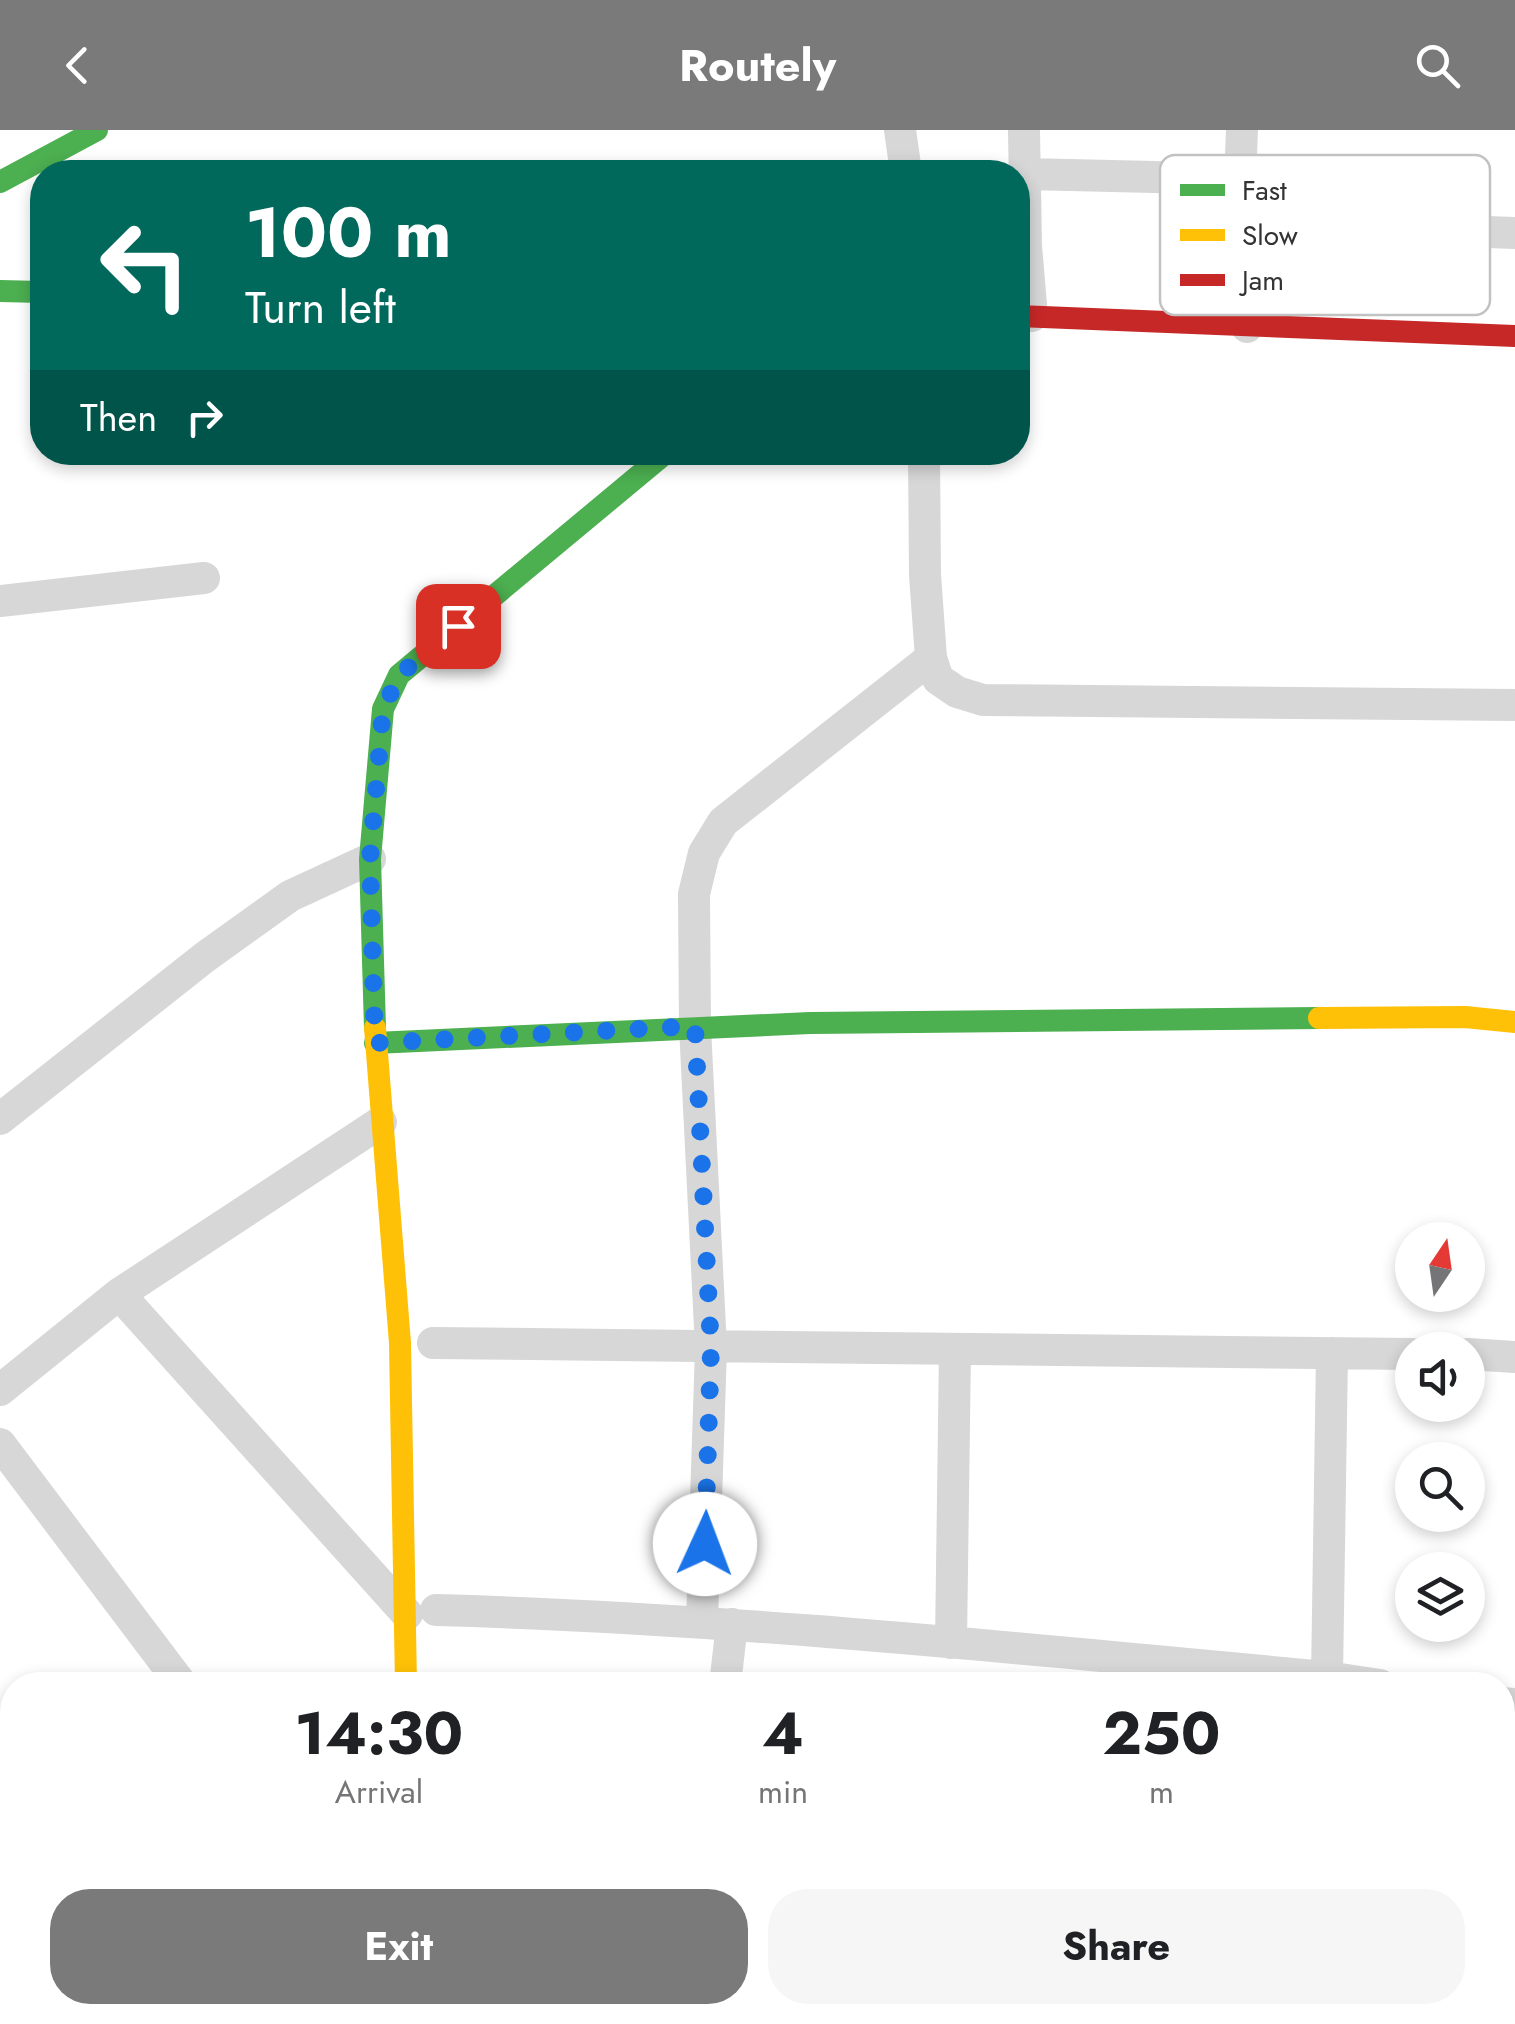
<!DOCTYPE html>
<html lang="en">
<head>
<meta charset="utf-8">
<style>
	:root { --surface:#fff; --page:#f6f6f6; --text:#202124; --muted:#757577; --accent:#7a7a7a }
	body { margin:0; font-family:Jost,sans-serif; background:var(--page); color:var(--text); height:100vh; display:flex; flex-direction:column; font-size:38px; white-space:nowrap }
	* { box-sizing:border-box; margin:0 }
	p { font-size:32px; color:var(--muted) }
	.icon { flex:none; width:55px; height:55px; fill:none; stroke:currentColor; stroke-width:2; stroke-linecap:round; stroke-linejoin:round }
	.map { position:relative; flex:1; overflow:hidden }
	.sheet { position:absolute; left:0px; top:1542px; width:1515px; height:352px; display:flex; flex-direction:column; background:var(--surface); border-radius:40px 40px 0 0; box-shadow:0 5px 15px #0003 }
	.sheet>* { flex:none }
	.guide { position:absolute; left:30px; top:30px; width:1000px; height:305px; border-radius:40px; box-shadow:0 5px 15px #0003; background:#00695c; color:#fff; overflow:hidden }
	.needle { width:65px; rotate:13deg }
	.fabs { position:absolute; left:1395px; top:1092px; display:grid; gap:20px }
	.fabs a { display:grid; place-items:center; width:90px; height:90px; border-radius:50%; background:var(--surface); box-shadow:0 5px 15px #0003; font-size:50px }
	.pin { position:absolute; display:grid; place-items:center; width:85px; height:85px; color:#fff; margin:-42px; border-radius:20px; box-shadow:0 5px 15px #0006 }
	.me { position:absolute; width:110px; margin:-55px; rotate:2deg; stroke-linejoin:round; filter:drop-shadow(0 0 8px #0008) }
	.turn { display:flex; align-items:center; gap:35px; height:210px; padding:0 50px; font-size:45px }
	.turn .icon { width:130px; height:130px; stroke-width:2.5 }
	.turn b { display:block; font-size:70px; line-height:85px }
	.then { display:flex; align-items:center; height:95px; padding:0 50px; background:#0003; gap:20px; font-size:38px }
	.eta { display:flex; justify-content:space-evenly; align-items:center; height:170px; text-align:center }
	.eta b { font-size:60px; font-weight:700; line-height:70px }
	.primary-button { display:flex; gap:20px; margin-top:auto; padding:20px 50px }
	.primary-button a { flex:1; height:115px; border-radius:40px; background:var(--accent); color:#fff; font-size:40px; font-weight:700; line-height:115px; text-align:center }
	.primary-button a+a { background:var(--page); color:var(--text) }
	header { display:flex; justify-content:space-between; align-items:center; height:130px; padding:0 50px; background:var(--accent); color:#fff; font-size:45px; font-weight:700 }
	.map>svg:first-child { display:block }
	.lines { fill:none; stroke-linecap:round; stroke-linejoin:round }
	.street { stroke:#d7d7d7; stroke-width:32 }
	.fast { stroke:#4caf50; stroke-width:22 }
	.slow { stroke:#ffc107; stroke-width:22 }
	.jam { stroke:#c62828; stroke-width:22 }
	.route { stroke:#1a73e8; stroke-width:18; stroke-dasharray:0 32.4 }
	.key { fill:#fff; stroke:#c2c2c2; stroke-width:2.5 }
	.key-label { font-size:28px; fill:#333 }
</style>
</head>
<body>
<header><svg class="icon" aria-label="back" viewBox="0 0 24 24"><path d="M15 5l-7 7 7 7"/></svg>Routely<svg class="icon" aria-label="search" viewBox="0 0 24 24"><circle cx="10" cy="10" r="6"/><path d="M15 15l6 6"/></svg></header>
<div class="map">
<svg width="1515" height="1894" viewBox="0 0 1515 1894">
	<rect width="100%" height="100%" fill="#fff"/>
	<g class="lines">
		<path class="street" d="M900,0L906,42
			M1024,0L1026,116L1032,186
			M1242,0L1240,49L1247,197
			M1026,44L1240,49
			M1352,97L1515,103
			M924,322L925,445L931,528L938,549L957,562L983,570L1515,575
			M0,471L204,448
			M0,989L205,827L290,766L370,729
			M119,1164L407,1484
			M433,1213L1412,1224
			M1468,1224L1515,1227
			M0,1260L119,1164L381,992
			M0,1314L182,1555
			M436,1480C734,1488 1031,1520 1327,1547L1380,1555
			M702,1492L711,1218L695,897L694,764L704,723L723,692L931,528
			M951,1513L955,1220
			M1327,1547L1332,1223
			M725,1555L732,1494
			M1502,1573L1515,1574
			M1502,1782L1515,1785
			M237,1882L247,1894
			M566,1882L575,1894
			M876,1882L887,1894
			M1039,1882L1066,1894
			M1450,1886L1486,1894
			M97,1894L113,1882
			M1200,1894L1203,1882
			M1322,1894L1324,1882"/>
		<path class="fast" d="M0,52L97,0
			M0,161L42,162
			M375,898L370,729L383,579L399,545L667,322
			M375,913L810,893L1319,888"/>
		<path class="slow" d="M1319,888L1465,887L1515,892
			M375,898L400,1213L406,1555"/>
		<path class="jam" d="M1018,186L1515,206"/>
	</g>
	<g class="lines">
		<path class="route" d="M458,496L399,545L383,580L370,729L375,913L695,896L711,1218L705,1414"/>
	</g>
	<rect x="1160" y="25" width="330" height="160" rx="15" class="key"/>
	<rect x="1180" y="54" width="45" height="12" fill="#4caf50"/>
	<rect x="1180" y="99" width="45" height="12" fill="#ffc107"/>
	<rect x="1180" y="144" width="45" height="12" fill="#c62828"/>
	<g class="key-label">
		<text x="1242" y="70">Fast</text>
		<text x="1242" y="115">Slow</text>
		<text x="1242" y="160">Jam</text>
	</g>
</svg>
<div class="fabs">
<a><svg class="needle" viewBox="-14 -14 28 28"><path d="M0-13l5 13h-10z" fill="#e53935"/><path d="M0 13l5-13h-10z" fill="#757577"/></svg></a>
<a><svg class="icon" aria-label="sound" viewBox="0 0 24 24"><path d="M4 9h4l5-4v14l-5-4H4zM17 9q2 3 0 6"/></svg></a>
<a><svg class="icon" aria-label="search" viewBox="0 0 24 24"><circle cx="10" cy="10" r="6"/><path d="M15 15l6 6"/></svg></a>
<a><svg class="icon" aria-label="layers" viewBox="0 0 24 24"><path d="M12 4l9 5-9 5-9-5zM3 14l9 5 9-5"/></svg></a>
</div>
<div class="pin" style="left:458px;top:496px;background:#d93025"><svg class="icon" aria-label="arrive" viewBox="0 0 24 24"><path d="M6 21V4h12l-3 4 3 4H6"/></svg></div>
<svg class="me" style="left:705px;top:1414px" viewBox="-20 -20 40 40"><circle r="19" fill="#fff"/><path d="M0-13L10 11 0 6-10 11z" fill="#1a73e8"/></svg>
<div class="guide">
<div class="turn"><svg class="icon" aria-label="left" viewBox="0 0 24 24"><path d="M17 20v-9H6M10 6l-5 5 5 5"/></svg><div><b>100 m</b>Turn left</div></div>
<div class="then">Then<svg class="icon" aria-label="right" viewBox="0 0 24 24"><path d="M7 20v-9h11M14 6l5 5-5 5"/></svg></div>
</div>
<section class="sheet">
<div class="eta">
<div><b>14:30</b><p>Arrival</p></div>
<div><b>4</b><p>min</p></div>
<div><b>250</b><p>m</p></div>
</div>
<div class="primary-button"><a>Exit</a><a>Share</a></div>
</section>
</div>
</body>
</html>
